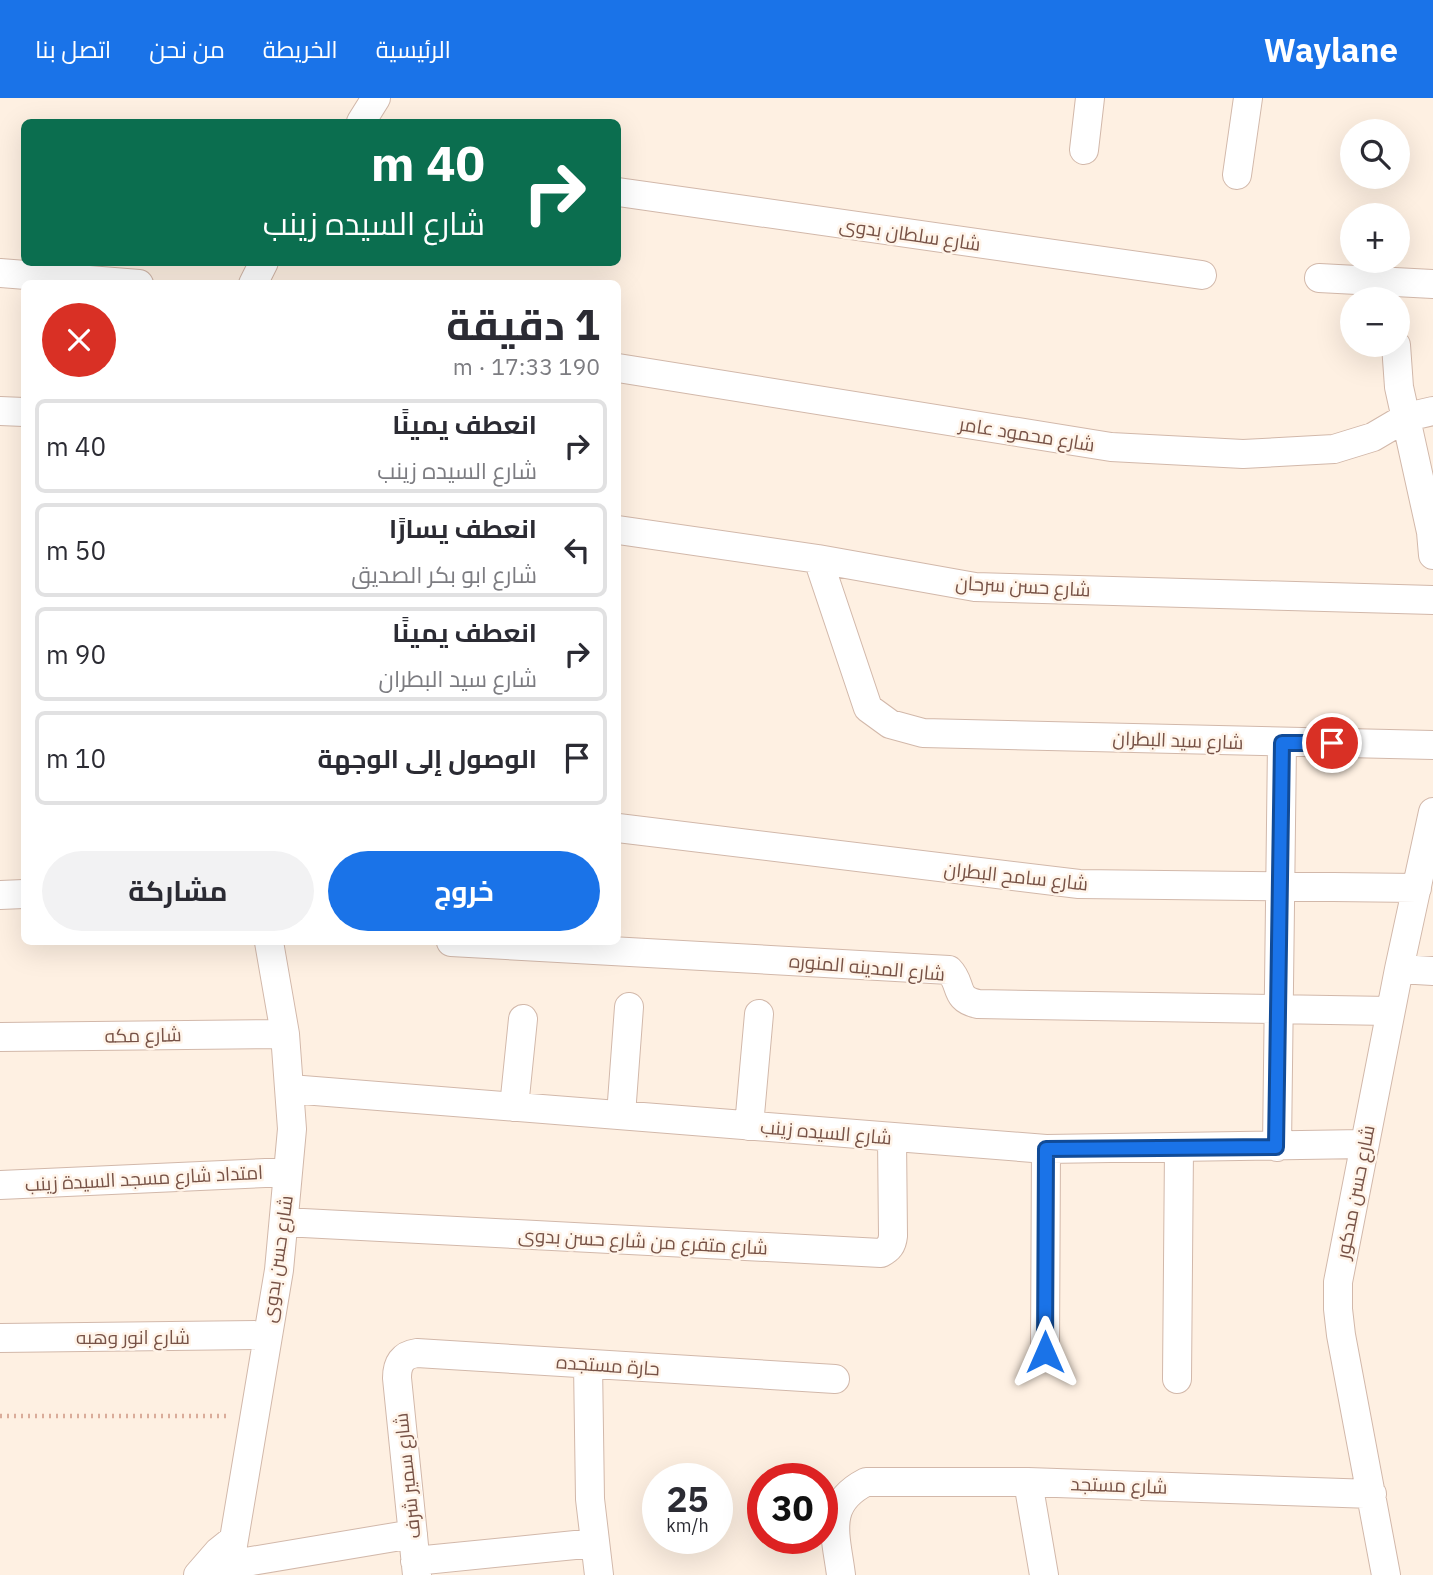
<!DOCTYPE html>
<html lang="ar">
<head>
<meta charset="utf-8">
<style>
	:root { --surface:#fff; --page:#f2f2f3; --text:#2b2b33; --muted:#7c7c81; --line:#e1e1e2; --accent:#1a73e8 }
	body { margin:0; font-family:"IBM Plex Sans",Cairo,sans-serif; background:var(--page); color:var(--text); direction:rtl; height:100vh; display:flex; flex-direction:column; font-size:26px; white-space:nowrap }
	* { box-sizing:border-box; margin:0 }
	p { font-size:23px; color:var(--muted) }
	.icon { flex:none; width:38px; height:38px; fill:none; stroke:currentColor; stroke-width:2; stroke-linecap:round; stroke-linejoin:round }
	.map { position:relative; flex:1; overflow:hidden; direction:ltr }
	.sheet { position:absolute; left:21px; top:182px; width:600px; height:665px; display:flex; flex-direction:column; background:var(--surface); border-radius:10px; box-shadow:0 7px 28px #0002; direction:rtl }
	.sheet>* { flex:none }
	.guide { position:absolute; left:21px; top:21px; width:600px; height:147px; border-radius:10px; box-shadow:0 7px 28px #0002; direction:rtl; background:#0b6e4f; color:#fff; overflow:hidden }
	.fabs { position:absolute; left:1340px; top:21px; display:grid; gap:14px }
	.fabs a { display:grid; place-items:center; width:70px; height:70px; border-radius:50%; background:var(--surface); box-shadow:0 7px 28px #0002; font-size:35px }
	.speed { position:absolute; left:642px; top:1365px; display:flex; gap:14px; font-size:35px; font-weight:700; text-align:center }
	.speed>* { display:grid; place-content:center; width:91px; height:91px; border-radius:50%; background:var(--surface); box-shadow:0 7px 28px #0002; line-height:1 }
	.speed small { font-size:18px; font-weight:400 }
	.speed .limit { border:10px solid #d22; background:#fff; color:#111 }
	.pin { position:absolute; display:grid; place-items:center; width:60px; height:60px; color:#fff; margin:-30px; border:4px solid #fff; border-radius:50%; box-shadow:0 2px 7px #0007 }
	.me { position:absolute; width:77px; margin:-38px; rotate:0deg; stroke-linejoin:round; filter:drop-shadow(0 0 5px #0008) }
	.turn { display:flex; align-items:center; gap:24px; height:147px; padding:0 21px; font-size:32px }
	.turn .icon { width:91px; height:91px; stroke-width:2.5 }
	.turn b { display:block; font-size:49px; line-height:60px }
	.round { display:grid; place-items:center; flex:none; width:74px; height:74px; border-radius:37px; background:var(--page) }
	.summary { display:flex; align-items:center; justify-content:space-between; height:119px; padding:0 21px }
	h1 { font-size:42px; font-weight:700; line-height:52px }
	.button { display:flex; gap:14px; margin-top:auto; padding:14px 21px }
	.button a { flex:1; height:80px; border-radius:42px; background:var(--accent); color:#fff; font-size:28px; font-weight:700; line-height:80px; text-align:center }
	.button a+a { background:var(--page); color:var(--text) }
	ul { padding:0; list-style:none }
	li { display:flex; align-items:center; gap:21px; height:94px; margin:0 14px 10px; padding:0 7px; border:4px solid var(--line); border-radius:10px }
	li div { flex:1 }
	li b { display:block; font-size:26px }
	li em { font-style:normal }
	header { display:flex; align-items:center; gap:42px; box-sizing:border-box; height:98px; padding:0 35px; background:var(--accent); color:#fff }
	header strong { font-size:33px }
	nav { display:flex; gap:38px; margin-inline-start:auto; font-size:24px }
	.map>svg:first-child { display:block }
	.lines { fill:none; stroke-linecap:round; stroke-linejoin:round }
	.minor-casing { stroke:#d2b8aa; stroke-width:30 }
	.path { stroke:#daac9a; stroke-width:4.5; stroke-dasharray:2 5; stroke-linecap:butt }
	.minor { stroke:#fff; stroke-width:28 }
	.route-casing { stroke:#114b97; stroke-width:18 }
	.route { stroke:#1a73e8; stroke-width:12 }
	.labels { text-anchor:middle; stroke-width:5; stroke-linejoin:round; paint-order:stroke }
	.street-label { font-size:19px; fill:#775246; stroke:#fff4e9 }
</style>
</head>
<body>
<header>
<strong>Waylane</strong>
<nav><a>الرئيسية</a><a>الخريطة</a><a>من نحن</a><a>اتصل بنا</a></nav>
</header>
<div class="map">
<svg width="1433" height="1477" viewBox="0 0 1433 1477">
	<rect width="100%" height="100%" fill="#fef0e2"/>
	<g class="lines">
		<defs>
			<path id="minor" d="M361,24L376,0
				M1084,52L1090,0
				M1237,77L1248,0
				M618,94L1202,177
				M0,175L139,186
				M1319,180L1433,186
				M253,186L264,164
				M1396,247L1399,289L1431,434L1433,457
				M618,270L1111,349L1243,356L1334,351L1373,339L1407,319L1433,313
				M0,313L24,314
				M618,432L818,461L975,489L1433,502
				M818,461L868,610L890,626L923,635L1433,647
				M618,730L1079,786L1417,790
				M0,797L24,796
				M451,844L949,872C963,886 953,901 978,906L1390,913
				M1399,871L1433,873
				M0,939L285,936
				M290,991L1046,1051L1363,1046
				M514,1009L523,921
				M621,1017L629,909
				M749,1028L759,916
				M1277,1049L1282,645
				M0,1087L288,1074
				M284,1124L881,1155C889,1151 892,1147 893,1138L892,1040
				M0,1240L267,1237
				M1045,1254L1046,1051
				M588,1266L590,1401L599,1477
				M1177,1281L1179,1051
				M1028,1384L1044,1477
				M415,1463L595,1445
				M228,1467L413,1436
				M198,1477L218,1454L233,1442
				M228,1477L279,1172L292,1031L285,936L269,844
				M417,1477L397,1280C397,1266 402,1257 417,1255L835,1281
				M841,1477C836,1437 823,1406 866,1384H1028L1372,1396
				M1386,1477L1341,1237L1338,1211V1184L1399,871L1433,714"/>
		</defs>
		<use href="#minor" class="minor-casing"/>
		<path class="path" d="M0,1318H227"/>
		<use href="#minor" class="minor"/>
	</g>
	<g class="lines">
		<defs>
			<path id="route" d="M1045,1254L1046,1051L1276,1049L1282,645H1332"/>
		</defs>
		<use href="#route" class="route-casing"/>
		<use href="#route" class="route"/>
	</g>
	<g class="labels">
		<g class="street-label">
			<text transform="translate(910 136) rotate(8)" y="7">شارع سلطان بدوى</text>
			<text transform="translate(1027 336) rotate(9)" y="7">شارع محمود عامر</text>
			<text transform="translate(1023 488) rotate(3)" y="7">شارع حسن سرحان</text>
			<text transform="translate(1178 642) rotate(2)" y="7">شارع سيد البطران</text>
			<text transform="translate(1016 778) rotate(6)" y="7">شارع سامح البطران</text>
			<text transform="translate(867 869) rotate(5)" y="7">شارع المدينه المنوره</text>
			<text transform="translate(143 937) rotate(-1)" y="7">شارع مكه</text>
			<text transform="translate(826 1034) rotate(5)" y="7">شارع السيده زينب</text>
			<text transform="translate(144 1080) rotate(-3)" y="7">امتداد شارع مسجد السيدة زينب</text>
			<text transform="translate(1355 1094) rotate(-79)" y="7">شارع حسن مدكور</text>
			<text transform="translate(643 1143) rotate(3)" y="7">شارع متفرع من شارع حسن بدوى</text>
			<text transform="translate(277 1161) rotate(-82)" y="7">شارع حسن بدوى</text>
			<text x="133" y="1246">شارع انور وهبه</text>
			<text transform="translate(608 1267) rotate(4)" y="7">حارة مستجده</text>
			<text transform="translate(407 1378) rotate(-96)" y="7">شارع سمير شرف</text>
			<text transform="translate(1119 1387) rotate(2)" y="7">شارع مستجد</text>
		</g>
	</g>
</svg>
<div class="fabs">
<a><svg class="icon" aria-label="search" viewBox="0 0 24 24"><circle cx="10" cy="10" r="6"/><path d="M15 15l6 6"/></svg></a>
<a>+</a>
<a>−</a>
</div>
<div class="speed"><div>25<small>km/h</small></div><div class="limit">30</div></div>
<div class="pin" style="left:1332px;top:645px;background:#d93025"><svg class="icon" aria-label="arrive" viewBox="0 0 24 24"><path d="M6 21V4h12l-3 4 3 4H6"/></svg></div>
<svg class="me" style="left:1045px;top:1254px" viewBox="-20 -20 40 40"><path d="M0-17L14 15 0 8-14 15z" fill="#1a73e8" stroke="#fff" stroke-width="4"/></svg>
<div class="guide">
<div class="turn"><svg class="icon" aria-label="right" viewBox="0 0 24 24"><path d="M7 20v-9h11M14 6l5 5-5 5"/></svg><div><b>40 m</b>شارع السيده زينب</div></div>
</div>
<section class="sheet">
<div class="summary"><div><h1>1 دقيقة</h1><p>190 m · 17:33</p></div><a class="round" style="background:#d93025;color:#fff"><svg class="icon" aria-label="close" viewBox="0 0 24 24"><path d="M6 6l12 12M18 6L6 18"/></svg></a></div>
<ul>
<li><svg class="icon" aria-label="right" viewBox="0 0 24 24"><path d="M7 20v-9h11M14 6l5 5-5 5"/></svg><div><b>انعطف يمينًا</b><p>شارع السيده زينب</p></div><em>40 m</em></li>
<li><svg class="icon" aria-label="left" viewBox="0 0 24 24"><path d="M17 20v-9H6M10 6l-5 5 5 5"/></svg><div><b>انعطف يسارًا</b><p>شارع ابو بكر الصديق</p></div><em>50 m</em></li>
<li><svg class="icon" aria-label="right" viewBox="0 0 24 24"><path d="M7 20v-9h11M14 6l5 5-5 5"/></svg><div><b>انعطف يمينًا</b><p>شارع سيد البطران</p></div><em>90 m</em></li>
<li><svg class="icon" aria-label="arrive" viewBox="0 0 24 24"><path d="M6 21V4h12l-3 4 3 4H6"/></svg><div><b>الوصول إلى الوجهة</b></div><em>10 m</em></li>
</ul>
<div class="button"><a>خروج</a><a>مشاركة</a></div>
</section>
</div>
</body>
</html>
